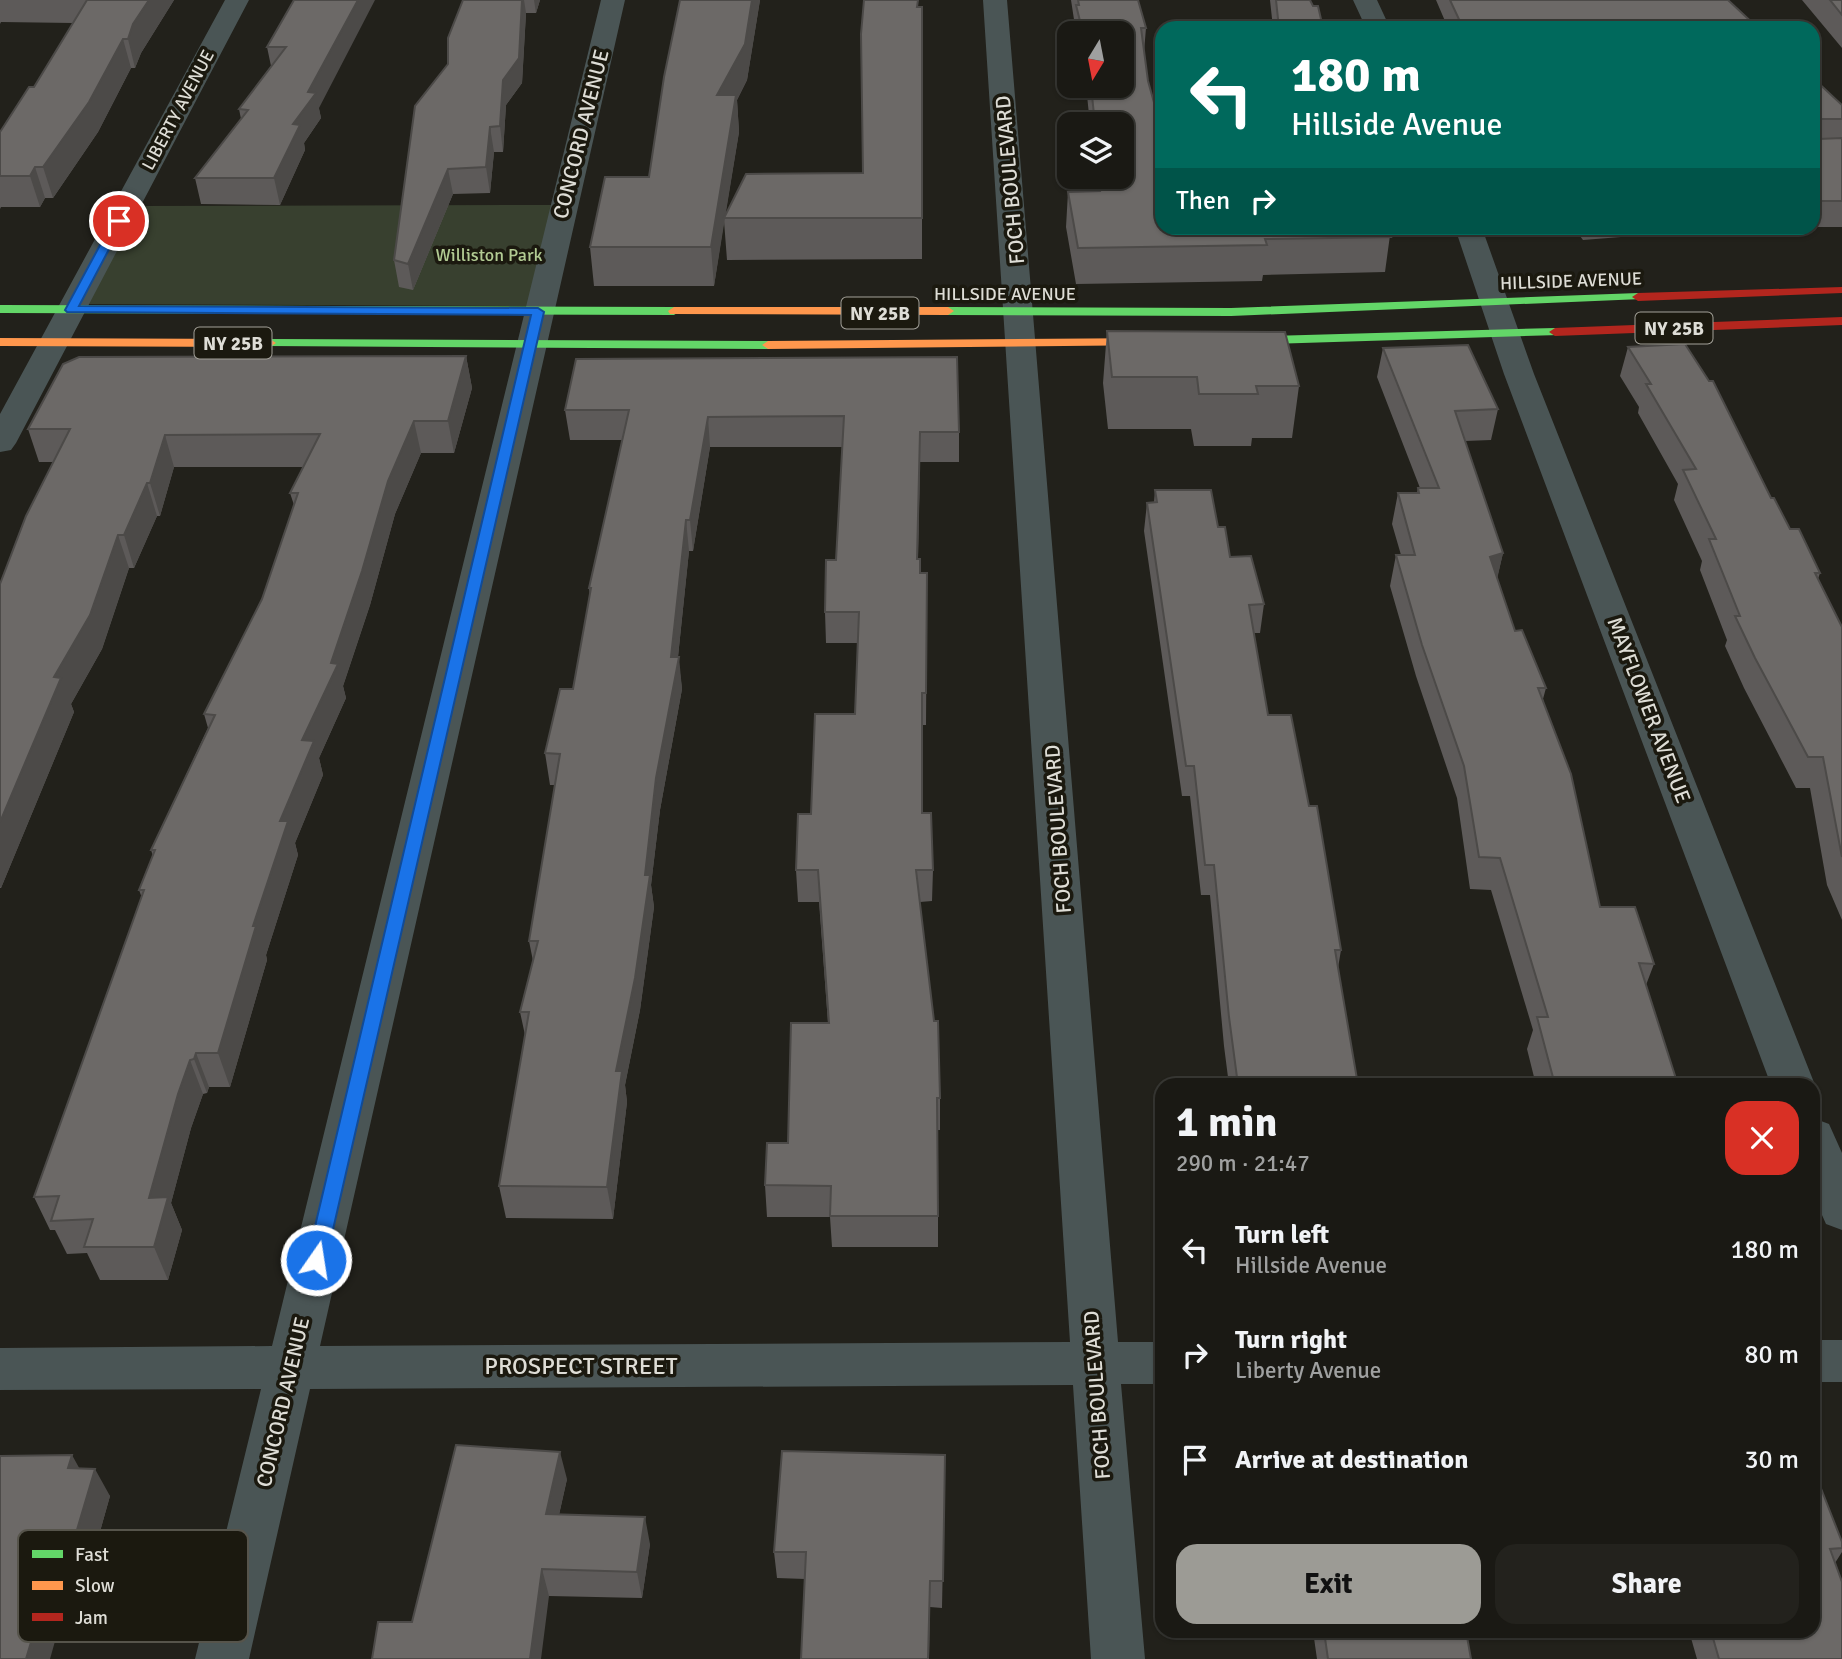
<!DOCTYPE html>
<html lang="en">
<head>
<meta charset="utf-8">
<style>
	:root { --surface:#1a1914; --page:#23221d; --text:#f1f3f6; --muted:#9fa0a0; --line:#383834; --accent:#9c9b95 }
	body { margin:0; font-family:Signika,sans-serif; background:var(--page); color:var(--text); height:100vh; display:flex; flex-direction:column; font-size:26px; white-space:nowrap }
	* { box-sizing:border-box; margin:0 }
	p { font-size:23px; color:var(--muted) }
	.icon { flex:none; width:38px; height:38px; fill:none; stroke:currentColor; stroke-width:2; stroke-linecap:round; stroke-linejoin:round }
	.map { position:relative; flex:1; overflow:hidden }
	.side { position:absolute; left:1155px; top:1078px; width:665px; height:560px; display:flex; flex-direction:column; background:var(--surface); border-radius:21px; box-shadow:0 2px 5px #0004,0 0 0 2px var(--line) }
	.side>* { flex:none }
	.banner { position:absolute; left:1155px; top:21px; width:665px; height:214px; border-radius:21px; box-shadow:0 2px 5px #0004,0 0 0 2px var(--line); background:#00695c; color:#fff; overflow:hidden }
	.needle { width:46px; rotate:190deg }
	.buttons { position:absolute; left:1057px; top:21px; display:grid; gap:14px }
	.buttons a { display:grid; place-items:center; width:77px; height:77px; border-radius:14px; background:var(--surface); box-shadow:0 2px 5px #0004,0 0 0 2px var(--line); font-size:35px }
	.pin { position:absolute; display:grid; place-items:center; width:60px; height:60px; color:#fff; margin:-30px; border:4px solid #fff; border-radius:50%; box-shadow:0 2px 7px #0007 }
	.me { position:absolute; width:77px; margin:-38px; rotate:13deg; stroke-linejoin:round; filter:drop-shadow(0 0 5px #0008) }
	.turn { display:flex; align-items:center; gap:24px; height:147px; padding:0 21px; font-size:32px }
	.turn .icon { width:91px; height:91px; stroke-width:2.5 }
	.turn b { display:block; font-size:49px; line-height:60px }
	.then { display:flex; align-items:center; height:66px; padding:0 21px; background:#0003; gap:14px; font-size:26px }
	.round { display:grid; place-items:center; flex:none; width:74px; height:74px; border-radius:21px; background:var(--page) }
	.head { display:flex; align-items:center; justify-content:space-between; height:119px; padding:0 21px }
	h1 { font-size:42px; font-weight:700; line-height:52px }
	.primary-button { display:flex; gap:14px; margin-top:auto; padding:14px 21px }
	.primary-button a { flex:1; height:80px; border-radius:21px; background:var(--accent); color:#111; font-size:28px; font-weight:700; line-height:80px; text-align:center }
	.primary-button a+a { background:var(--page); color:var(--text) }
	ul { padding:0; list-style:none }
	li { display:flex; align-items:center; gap:21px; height:105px; padding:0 21px }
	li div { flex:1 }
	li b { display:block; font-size:26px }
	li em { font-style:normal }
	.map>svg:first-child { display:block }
	.green { fill:#38402f }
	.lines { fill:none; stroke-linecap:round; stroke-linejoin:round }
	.street { fill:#4a5555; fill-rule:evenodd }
	.fast { fill:#63d668; fill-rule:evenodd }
	.slow { fill:#ff974d; fill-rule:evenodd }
	.jam { fill:#b3261e; fill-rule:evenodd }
	.wall { fill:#5d5a59 }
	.shaded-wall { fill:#4c4a48 }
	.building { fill:#6c6967; stroke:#4c4a48; stroke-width:2 }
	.route { fill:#1a73e8; stroke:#114b97; stroke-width:2 }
	.labels { text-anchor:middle; stroke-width:7; stroke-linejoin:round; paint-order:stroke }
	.far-street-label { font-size:18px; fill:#deddd6; stroke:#1b190f }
	.far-park-label { font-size:18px; fill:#b2cb93; stroke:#1b190f }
	.shield { fill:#1b190f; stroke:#a4a29a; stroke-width:2 }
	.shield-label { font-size:19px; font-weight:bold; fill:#deddd6 }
	.street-label { font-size:21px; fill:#deddd6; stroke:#1b190f }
	.near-street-label { font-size:24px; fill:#deddd6; stroke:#1b190f }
	.key { fill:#1b190f; stroke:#56544b; stroke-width:2 }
	.key-label { font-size:19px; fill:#deddd6 }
</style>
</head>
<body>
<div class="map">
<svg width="1842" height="1659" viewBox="0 0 1842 1659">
	<rect width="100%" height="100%" fill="#22211b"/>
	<path class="green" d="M552,205L529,306L84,304L137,206Z"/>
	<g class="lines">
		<path class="street" d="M225,0H249L16,443L11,450L0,452V414Z
			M601,0H625L320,1346L1070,1342L983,0H1007L1118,1342H1162V1384H1121L1145,1659H1091L1073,1385L310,1389L249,1659H195L261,1389L0,1390V1348L272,1346Z
			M1353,0H1377L1390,28H1366Z
			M1455,228H1482L1534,374L1815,1085L1813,1088V1085H1771L1504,374Z
			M1813,1118L1829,1124L1842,1153V1230L1826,1224L1813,1195Z
			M1813,1340H1842V1382H1813Z"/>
		<path class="fast" d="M1638,293L1642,295V299L1231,316L948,315L942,311L948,307L1231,308Z
			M0,305L674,307L680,311L674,315L0,313Z
			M1555,328L1561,332L1559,335L1235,345L1229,341L1235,337Z
			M270,339L768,341L774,345L768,349L266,346V340Z"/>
		<path class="slow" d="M674,307H948L954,311L948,315L670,314L668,311Z
			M0,338L270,339L276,343L270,347L0,346Z
			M1158,338L1164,342L1162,345L768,349L762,345L768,341Z"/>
		<path class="jam" d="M1842,287V293L1638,301L1632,297L1638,293Z
			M1842,317V325L1555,336L1549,332L1555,328Z"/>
	</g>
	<path class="wall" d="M0,0H174L141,53L135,68H131L98,132L53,198H45L40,207H1L0,209V132L34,87L73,23L1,22L0,24Z
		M294,0L321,118L304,143L305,150L280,205L201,204L195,178L241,119L239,109L271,66L267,47Z
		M463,0H540L536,13H526L522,83L506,105L503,152H494L490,193L453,194L413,290L399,287L394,260L448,64Z
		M680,0H760L747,80L737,100L739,132L725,216L863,173L920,7H922V259L727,260L724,221L714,286H594L590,247L649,177Z
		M1071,0H1138L1146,28L1144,52L1162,228H1391L1385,272L1263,275L1262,281L1076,284L1066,227L1068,192L1094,191L1092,177H1122V124H1090L1086,86H1122V33H1075V26Z
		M1270,0H1310L1323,28H1273Z
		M1436,0H1728L1758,28H1448Z
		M1802,0H1842V48Z
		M1813,78L1842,105V227H1813Z
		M1574,228H1698L1697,231L1583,240Z
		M1107,331L1299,386L1292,438H1252L1251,446H1194L1191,429H1108L1103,383Z
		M1628,347L1771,498L1790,529L1820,573L1818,579L1842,627V920L1827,885L1810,788H1796L1744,688L1725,646L1727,640L1700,570L1702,561L1674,500L1678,484L1638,413L1639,407L1620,376Z
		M1383,348L1498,409L1491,440L1465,441L1503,553L1497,578L1515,631L1546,688L1543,699L1600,907L1654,964L1646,985L1678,1085H1536L1527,1049L1533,1030L1491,890L1470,889L1457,798L1416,676L1390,586L1396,555H1401L1392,524L1398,493H1417L1418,488H1420L1377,377Z
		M466,356L472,388L454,453H421L395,514L370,605L343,686L346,698L319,758L323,775L295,843L298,855L266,955L267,960L230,1087H209L207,1093L203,1094L191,1128L171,1203L182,1230L168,1280H100L87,1253L67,1254L55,1230H50L34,1197L142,898L139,890L153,856L151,850L208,728L204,714L262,599L294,505L290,493L304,467H174L160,516H157L134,568H129L102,649L71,704L74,712L1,888H0V584L54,462H39L28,429Z
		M576,359L959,432V462H920L918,559L920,573H927L926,725H922V813L933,870L932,901L920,902L940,1098V1130H938V1247H832L830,1217H767L765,1185L788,1143L828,1023L819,902H798L796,870L811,814L855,714L858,643H826L825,612L836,560L842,447H710L693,551H689L678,657L682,689L660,810L651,885L654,907L640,1010L625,1085L627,1102L613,1219L506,1218L499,1186L525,1035L520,1012L533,961L529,941L555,785H550L545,753L573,689L590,596L589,588L622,440H570L565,410Z
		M1155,490L1218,527L1230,557L1264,604L1260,633H1254L1268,715L1309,806L1341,950L1338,968L1358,1085H1229L1224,1046L1210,895H1201L1190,796H1182L1144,531L1147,503L1154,502Z
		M945,1455L942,1608L930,1607L929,1659H801L805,1579L777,1578L774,1552Z
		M80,1468L110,1496L90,1567H76L0,1659Z
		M1813,1468L1842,1542V1552L1835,1563L1842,1659H1697L1689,1631H1813Z
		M567,1479L559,1515L650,1544L642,1598L549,1596L412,1622Z
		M1313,1631H1466L1471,1659H1317Z"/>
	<path class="shaded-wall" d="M149,0H174L141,53L135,68L128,39L133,24Z
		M358,0H375L319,108L321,118L304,143L305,150L280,205L274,178L293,124L308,92Z
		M522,0H524L526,13L522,83L506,105L503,152L500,126L503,80Z
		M534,0H540L536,13Z
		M752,0H760L747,80L737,100L739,132L714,286L711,247L717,95Z
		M123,39L131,68L98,132L53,198L43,167Z
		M490,127L494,152L490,193L486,167Z
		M35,167L45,198L40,207L30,176Z
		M448,169L453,194L413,290L408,264Z
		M466,356L472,388L454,453L448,421Z
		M708,417L710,447L693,551L690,520Z
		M414,421L421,453L395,514L370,605L343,686L346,698L319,758L323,775L295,843L298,855L266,955L267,960L230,1087L218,1053L253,926L280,821L302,740L388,481Z
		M920,432V462L917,590V559Z
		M165,435L174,467L160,516L150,483Z
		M147,483L157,516L134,568L124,535Z
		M686,520L689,551L677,666L679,657L682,689L660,810L651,885L654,907L640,1010L625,1085L627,1102L613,1219L607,1187L616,1071L645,875L671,657Z
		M118,535L129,568L102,649L71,704L74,712L1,888L0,886V822L54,677Z
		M1503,553L1496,584L1490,557Z
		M196,1053L209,1087L207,1093L194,1059Z
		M190,1060L203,1094L191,1128L171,1203L182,1230L168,1280L154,1247L149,1198L178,1094Z
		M560,1452L567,1479L553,1541L546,1514Z
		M72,1455L87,1482L68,1468Z
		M95,1469L110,1496L90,1567L74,1540Z
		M645,1517L650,1544L642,1598L637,1572Z
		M61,1541L76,1567L50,1659H26Z
		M542,1569L549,1596L541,1659H530Z"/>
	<path class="building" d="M87,0H149L133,24L128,39H123L89,102L43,167H35L30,176H0V132L29,87H34Z
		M294,0H358L308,92L316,93L293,124L300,125L274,178H195L248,110L239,109L286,47H267Z
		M463,0H522L519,58L503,80L500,126L490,127L486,167L448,169L408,264L394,260L415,106L448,64V38Z
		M680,0H752L745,44L717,95H736L711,247H590L605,177H649L664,77Z
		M864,0H918L917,7H922V218H724L746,174L863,173L861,34Z
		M1078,0H1138L1146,28H1141L1148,81L1162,131V228H1387L1391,237L1265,239L1267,245L1078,248L1068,192L1100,191L1098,177H1122V124H1095L1091,86H1122V33H1083L1076,5H1079Z
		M1276,0H1310L1313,6H1318L1323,28H1279Z
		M1450,0H1728L1758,28H1463Z
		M1830,0H1842V15Z
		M1813,78L1842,105V119H1819V139L1842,138V201H1815L1813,199Z
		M1107,331L1285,332L1299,386H1256L1258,394H1199L1197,377H1112Z
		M1685,344L1709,381H1713L1771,498H1774L1790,529H1799L1820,573H1815L1842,627V857L1823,757H1808L1755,658L1735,616H1740L1709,539H1716L1683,470L1696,469L1646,384H1651L1628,347Z
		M1468,345L1498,409L1455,411L1503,553L1490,557L1515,631L1522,630L1546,688H1538L1571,774L1600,907H1635L1654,964L1639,963L1678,1085H1555L1537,1017H1548L1500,858L1479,857L1464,766L1422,645L1396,555H1415L1398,493H1419L1418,488H1439L1383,348Z
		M466,356L448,421H414L388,481L362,571L331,663L338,664L302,740L314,741L280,821H288L253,926H256L218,1053H196L194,1059L190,1060L178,1094L149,1198L168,1197L154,1247H84L93,1219L51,1221L59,1196L34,1197L144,890H139L155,850H151L215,715L204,714L262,599L298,493H290L320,434L165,435L150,483H147L124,535H118L90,615L54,677L61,678L0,822V584L26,516L70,429H28L63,364L79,357Z
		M957,357L959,432H920L917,559H920V573H927L926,693H922V813H931L933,870H916L934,1021H938L940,1098H937L938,1216H830L831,1186L765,1185L767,1143H788L791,1023H829L818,870H796L798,814H811L815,714H855L859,612H825L826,560H836L844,416L708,417L690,520H686L671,657H679L656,778L645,875H650L635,978L616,1071H622L607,1187L499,1186L529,1012H520L538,941H529L560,754L545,753L560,689H573L591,588H589L629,410H565L576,359Z
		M1155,490H1211L1218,527H1225L1230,557L1251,556L1264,604L1249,605L1268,715H1291L1309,806H1317L1341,950H1335L1358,1085H1238L1229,1017L1214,865H1205L1194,766H1186L1147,503L1157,502Z
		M456,1445L560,1452L546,1514L645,1517L637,1572L542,1569L530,1659H372L378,1622H412Z
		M782,1451L945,1455L943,1581H930L928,1659H801L806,1552H774Z
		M72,1455L68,1468L95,1469L74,1540L61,1541L26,1659H0V1456Z
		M1813,1468L1842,1542V1548L1830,1549L1842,1582V1659H1719L1711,1631H1813Z
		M1324,1631H1466L1471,1659H1328Z"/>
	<path class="route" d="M119,218L124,221L79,306L538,308L544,312L326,1260L323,1265L316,1268L309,1265L307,1260L531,315L67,312L65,310L113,221Z"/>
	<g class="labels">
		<g class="far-street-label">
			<text transform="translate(178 110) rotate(-62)" y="6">LIBERTY AVENUE</text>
			<text transform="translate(1571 281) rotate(-2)" y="6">HILLSIDE AVENUE</text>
			<text x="1005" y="300">HILLSIDE AVENUE</text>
		</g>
		<g class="far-park-label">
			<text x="489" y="261">Williston Park</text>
		</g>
		<g class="shield">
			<rect x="841.5" y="297.5" width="77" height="31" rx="5"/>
			<rect x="1635.5" y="312.5" width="77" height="31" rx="5"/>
			<rect x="194.5" y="327.5" width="77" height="31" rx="5"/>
		</g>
		<g class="shield-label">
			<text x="880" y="320">NY 25B</text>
			<text x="1674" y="335">NY 25B</text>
			<text x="233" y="350">NY 25B</text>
		</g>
		<g class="street-label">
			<text transform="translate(581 134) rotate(-76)" y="7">CONCORD AVENUE</text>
			<text transform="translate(1010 180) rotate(-95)" y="7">FOCH BOULEVARD</text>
			<text transform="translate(1649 710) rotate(69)" y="7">MAYFLOWER AVENUE</text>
			<text transform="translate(1058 829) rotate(-94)" y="7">FOCH BOULEVARD</text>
			<text transform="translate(1097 1395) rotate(-94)" y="7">FOCH BOULEVARD</text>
			<text transform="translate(283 1402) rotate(-77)" y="7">CONCORD AVENUE</text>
		</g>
		<g class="near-street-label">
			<text x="581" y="1374">PROSPECT STREET</text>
		</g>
	</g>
	<rect x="18" y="1530" width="230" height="112" rx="10" class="key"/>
	<rect x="32" y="1550" width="31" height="8" fill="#63d668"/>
	<rect x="32" y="1581" width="31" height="9" fill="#ff974d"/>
	<rect x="32" y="1613" width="31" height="8" fill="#b3261e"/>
	<g class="key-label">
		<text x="75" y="1561">Fast</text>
		<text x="75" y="1592">Slow</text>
		<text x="75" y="1624">Jam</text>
	</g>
</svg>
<div class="buttons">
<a><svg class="needle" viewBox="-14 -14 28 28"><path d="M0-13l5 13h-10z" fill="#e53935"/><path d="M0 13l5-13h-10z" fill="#9fa0a0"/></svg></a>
<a><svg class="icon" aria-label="layers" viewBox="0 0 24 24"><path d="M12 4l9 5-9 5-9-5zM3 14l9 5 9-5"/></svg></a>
</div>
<div class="pin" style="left:119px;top:221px;background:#d93025"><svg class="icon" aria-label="arrive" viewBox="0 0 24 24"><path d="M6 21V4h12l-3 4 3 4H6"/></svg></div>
<svg class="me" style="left:316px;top:1260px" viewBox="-20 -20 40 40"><circle r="17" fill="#1a73e8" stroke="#fff" stroke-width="3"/><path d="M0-11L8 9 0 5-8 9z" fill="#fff"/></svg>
<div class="banner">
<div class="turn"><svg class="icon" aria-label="left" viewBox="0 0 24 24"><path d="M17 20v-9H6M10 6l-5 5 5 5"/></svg><div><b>180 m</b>Hillside Avenue</div></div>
<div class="then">Then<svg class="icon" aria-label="right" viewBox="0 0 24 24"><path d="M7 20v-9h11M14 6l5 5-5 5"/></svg></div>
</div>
<section class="side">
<div class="head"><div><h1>1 min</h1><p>290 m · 21:47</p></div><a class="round" style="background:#d93025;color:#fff"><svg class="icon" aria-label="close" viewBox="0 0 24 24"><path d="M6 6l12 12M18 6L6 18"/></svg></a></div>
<ul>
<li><svg class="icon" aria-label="left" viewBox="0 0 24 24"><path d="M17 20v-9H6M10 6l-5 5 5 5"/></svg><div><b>Turn left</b><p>Hillside Avenue</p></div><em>180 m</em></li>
<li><svg class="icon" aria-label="right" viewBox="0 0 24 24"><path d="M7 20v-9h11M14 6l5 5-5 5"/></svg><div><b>Turn right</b><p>Liberty Avenue</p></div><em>80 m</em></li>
<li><svg class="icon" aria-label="arrive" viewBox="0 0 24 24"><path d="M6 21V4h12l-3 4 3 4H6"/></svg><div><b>Arrive at destination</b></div><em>30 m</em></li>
</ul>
<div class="primary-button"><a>Exit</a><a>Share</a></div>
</section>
</div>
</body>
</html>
